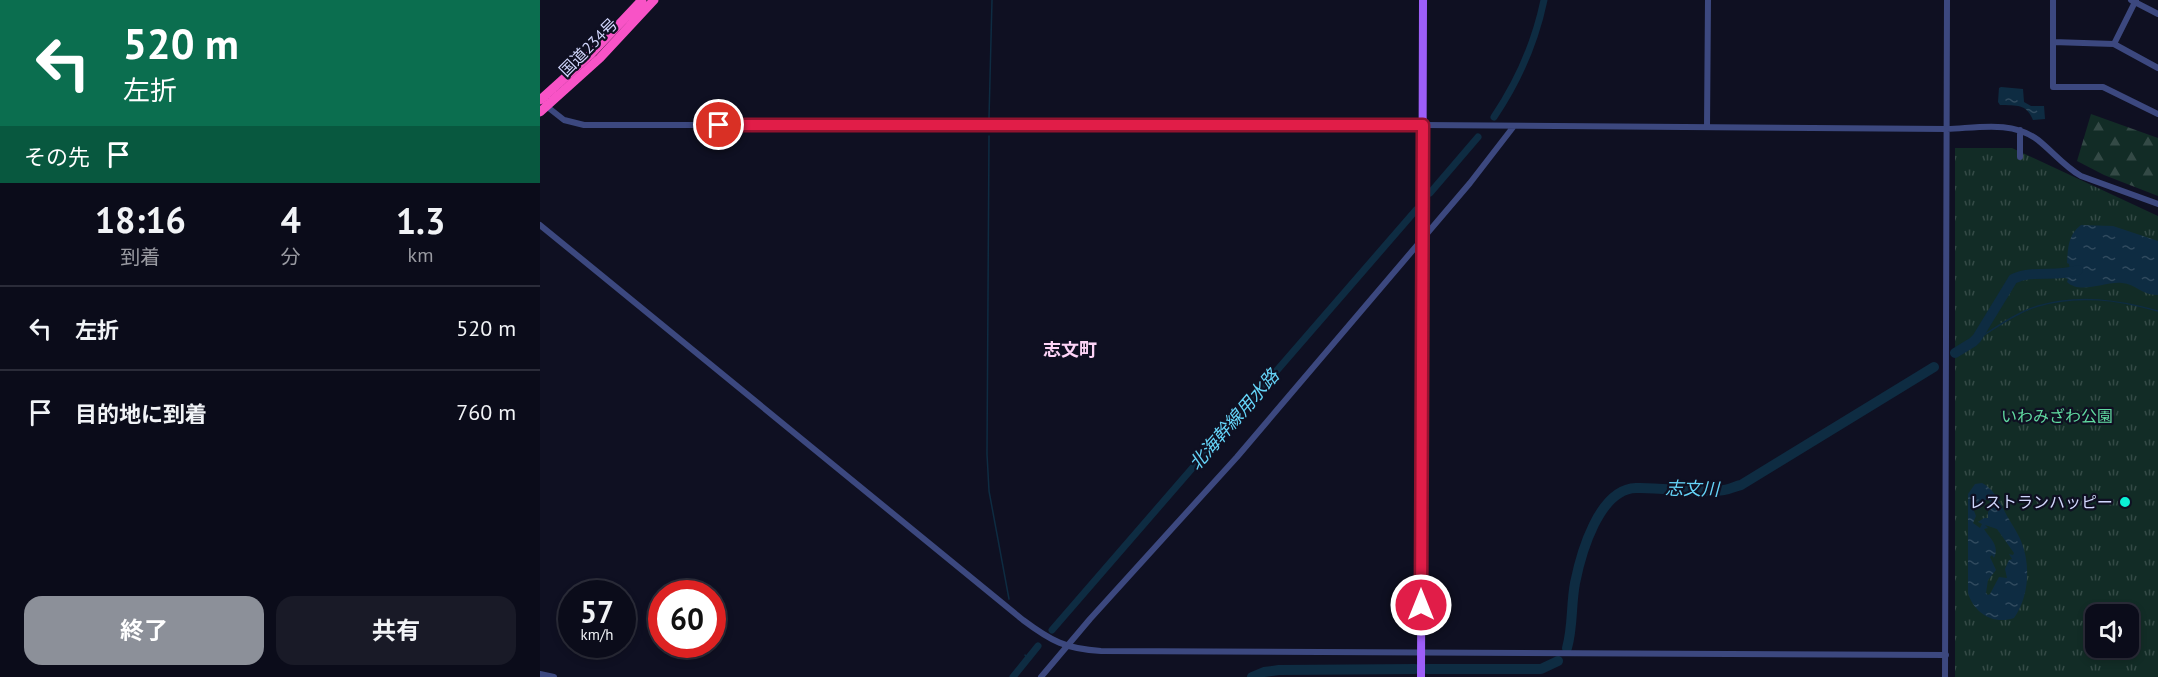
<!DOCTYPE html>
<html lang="ja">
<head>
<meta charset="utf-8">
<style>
	:root { --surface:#0b0c1a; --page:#191a27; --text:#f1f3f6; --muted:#9a9ba2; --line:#2b2c39; --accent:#8c9099 }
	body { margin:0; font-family:"PT Sans","Noto Sans JP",sans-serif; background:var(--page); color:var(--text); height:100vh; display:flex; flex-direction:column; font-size:22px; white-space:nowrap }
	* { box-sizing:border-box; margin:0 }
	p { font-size:20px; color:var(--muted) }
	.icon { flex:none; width:33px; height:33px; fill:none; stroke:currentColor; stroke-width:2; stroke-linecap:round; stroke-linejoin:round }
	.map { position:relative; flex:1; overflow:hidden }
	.panel { display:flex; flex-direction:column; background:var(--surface); width:540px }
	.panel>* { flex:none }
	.top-card { background:#0b6e4f; color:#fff; overflow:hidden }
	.controls { position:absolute; left:1545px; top:604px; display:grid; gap:12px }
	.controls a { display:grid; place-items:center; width:54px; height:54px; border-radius:12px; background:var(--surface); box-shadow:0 3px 9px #0003,0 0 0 2px var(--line); font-size:30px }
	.speed { position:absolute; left:18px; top:580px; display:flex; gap:12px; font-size:30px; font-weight:700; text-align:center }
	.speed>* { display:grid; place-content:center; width:78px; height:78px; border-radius:50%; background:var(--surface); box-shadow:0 3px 9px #0003,0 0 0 2px var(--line); line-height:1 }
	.speed small { font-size:15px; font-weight:400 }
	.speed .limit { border:9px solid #d22; background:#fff; color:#111 }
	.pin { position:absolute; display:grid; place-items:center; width:51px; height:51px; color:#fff; margin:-26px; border:3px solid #fff; border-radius:50%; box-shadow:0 2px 6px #0007 }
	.me { position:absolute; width:66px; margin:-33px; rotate:0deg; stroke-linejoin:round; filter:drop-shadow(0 0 4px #0008) }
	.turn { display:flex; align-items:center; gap:21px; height:126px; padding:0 24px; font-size:27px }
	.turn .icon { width:78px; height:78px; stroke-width:2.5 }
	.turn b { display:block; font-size:42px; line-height:51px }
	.then { display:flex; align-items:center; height:57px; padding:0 24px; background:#0003; gap:12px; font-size:22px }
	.eta { display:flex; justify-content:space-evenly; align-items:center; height:102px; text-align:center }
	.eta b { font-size:36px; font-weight:700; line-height:42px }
	.cta { display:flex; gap:12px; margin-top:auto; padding:12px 24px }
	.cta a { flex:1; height:69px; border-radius:18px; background:var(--accent); color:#fff; font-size:24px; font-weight:700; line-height:69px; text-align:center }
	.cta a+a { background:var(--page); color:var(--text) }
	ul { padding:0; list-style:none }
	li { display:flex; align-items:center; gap:18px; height:84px; padding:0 24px; border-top:2px solid var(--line) }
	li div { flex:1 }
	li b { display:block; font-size:22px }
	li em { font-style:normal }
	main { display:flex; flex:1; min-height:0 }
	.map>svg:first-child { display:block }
	.grass { fill:url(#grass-tufts); fill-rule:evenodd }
	.forest { fill:url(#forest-firs) }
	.water { fill:url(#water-ripples); fill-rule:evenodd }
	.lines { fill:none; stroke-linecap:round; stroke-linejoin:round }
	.stream { stroke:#0e2c42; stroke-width:1.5 }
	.canal { stroke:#0e2c42; stroke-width:7 }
	.river { stroke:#0e2c42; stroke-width:10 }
	.minor { stroke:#3c487f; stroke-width:6 }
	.major { stroke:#9d5ef8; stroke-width:8 }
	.highway { stroke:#f853c6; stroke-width:9 }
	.route-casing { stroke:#92132f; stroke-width:15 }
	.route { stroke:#e11d48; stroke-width:10 }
	.poi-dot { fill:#0af1d6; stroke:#0f1022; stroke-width:2 }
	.labels { text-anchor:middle; stroke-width:4.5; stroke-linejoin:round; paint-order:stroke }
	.street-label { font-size:16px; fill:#d2d7fd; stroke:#0f1022 }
	.park-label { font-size:16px; fill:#61daa1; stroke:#0f1022 }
	.poi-label { font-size:16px; fill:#d2d7fd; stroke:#0f1022; text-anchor:end }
	.neighbourhood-label { font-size:18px; font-weight:bold; fill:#fdd4f7; stroke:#0f1022 }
	.water-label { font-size:18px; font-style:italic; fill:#65d4f8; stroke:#0f1022 }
</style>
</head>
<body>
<main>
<section class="panel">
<div class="top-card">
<div class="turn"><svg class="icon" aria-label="left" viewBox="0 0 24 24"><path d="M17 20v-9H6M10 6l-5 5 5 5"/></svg><div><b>520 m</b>左折</div></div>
<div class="then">その先<svg class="icon" aria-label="arrive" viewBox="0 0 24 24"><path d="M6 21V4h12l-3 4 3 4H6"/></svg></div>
</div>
<div class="eta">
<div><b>18:16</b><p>到着</p></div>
<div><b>4</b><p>分</p></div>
<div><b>1.3</b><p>km</p></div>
</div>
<ul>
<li><svg class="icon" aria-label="left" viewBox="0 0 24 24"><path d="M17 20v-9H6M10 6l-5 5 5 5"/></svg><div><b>左折</b></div><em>520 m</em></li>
<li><svg class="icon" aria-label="arrive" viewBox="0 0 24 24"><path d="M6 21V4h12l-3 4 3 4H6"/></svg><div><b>目的地に到着</b></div><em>760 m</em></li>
</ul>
<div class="cta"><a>終了</a><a>共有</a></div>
</section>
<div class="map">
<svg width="1618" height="677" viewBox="0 0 1618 677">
	<defs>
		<pattern id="grass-tufts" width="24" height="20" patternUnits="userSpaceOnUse" patternTransform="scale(1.5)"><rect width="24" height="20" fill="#122c26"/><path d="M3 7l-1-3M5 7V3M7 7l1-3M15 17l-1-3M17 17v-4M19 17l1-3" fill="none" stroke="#344a46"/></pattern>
		<pattern id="forest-firs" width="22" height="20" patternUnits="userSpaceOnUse" patternTransform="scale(1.5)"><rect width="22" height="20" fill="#122c26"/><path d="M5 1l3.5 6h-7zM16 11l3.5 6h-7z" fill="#344a46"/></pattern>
		<pattern id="water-ripples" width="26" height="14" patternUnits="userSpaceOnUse" patternTransform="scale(1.5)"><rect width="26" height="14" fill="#0e2c42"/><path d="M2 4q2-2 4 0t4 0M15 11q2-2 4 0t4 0" fill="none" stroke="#304a5e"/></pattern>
	</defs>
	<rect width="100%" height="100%" fill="#0f1022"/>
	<path class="grass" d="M1415,148H1472L1618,216V677H1415ZM1556,615H1588V648H1556Z"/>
	<path class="forest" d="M1551,114L1618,138V196L1564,175L1537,161Z"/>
	<path class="water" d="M1461,87L1483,89L1484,102L1491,106H1504L1505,119L1493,120C1486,103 1477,106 1460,105L1458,102L1459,88Z
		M1541,225L1573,226L1618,241V295C1603,296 1596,284 1582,283C1565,281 1541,295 1527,282L1528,279L1525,278L1527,270L1530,269L1529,264L1527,263C1528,247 1528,235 1541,225Z
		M1442,483C1454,489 1459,501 1465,512C1470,522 1477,531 1481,541C1491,565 1489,597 1474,618C1453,625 1434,613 1428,593V494L1435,484ZM1445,500H1449L1452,507L1448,512V518H1444L1438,522L1442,524L1440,528L1433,523L1436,516L1432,506L1445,504ZM1445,525L1457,529L1474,553L1473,555L1469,554L1472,559L1469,560L1465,569L1467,578L1459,577L1450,594L1448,595L1446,593L1448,580L1456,570L1450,557L1452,555L1454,558C1460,545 1450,539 1444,529L1448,528Z"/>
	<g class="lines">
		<path class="stream" d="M449,118L452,0
			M449,136L447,454L449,491L469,599
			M1433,342C1454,329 1475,313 1498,306C1538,294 1579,300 1618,311
			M485,655L488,659"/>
		<path class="canal" d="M954,117C979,80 995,43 1004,0
			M890,193L938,137
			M512,630L876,210
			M473,677L498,646"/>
		<path class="river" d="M1415,353L1433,342L1437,338L1473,279C1493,269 1517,278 1538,270
			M1027,648C1033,627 1031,604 1035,583C1041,553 1059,489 1096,488C1123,487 1158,494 1184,490C1190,489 1196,486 1201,485L1394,367
			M887,669H1001L1018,661
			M712,677L724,672L739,670L875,669"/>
		<path class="minor" d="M1513,0V42L1574,44L1618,68
			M1591,0L1618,14
			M1513,42V87H1563L1618,114
			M1574,44L1596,0
			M5,105L24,120L44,125H883L1407,129C1437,128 1472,120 1498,140C1513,152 1525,167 1541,176L1618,204
			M1167,127L1168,0
			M1480,157V130
			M0,225L483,620C511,641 526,649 561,651L1406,655
			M0,674L14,677
			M501,677L550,619L697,457L930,183L974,126
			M1405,677L1407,0"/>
		<path class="major" d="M881,677L883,0"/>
		<path class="highway" d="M0,100L51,54L102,0
			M0,112L60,58L114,0"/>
	</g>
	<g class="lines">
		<defs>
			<path id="route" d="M179,125H883L881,605"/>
		</defs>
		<use href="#route" class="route-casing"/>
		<use href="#route" class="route"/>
	</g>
	<circle class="poi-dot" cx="1585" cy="502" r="6"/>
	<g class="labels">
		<g class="street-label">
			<text transform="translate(48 47) rotate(-45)" y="6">国道234号</text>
		</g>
		<g class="park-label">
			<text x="1517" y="422">いわみざわ公園</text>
		</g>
		<g class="poi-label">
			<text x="1573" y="508">レストランハッピー</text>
		</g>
		<g class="neighbourhood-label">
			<text x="530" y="356">志文町</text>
		</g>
		<g class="water-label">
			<text transform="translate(694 420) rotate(-49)" y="6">北海幹線用水路</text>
			<text transform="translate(1152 489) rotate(1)" y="6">志文川</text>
		</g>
	</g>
</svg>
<div class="controls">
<a><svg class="icon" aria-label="sound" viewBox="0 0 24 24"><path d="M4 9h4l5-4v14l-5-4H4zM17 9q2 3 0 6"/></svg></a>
</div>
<div class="speed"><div>57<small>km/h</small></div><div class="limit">60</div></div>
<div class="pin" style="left:179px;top:125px;background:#d93025"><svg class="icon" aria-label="arrive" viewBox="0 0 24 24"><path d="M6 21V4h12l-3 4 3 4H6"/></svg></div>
<svg class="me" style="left:881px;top:605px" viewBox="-20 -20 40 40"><circle r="17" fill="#e11d48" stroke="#fff" stroke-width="3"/><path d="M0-11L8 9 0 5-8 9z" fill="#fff"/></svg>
</div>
</main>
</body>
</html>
